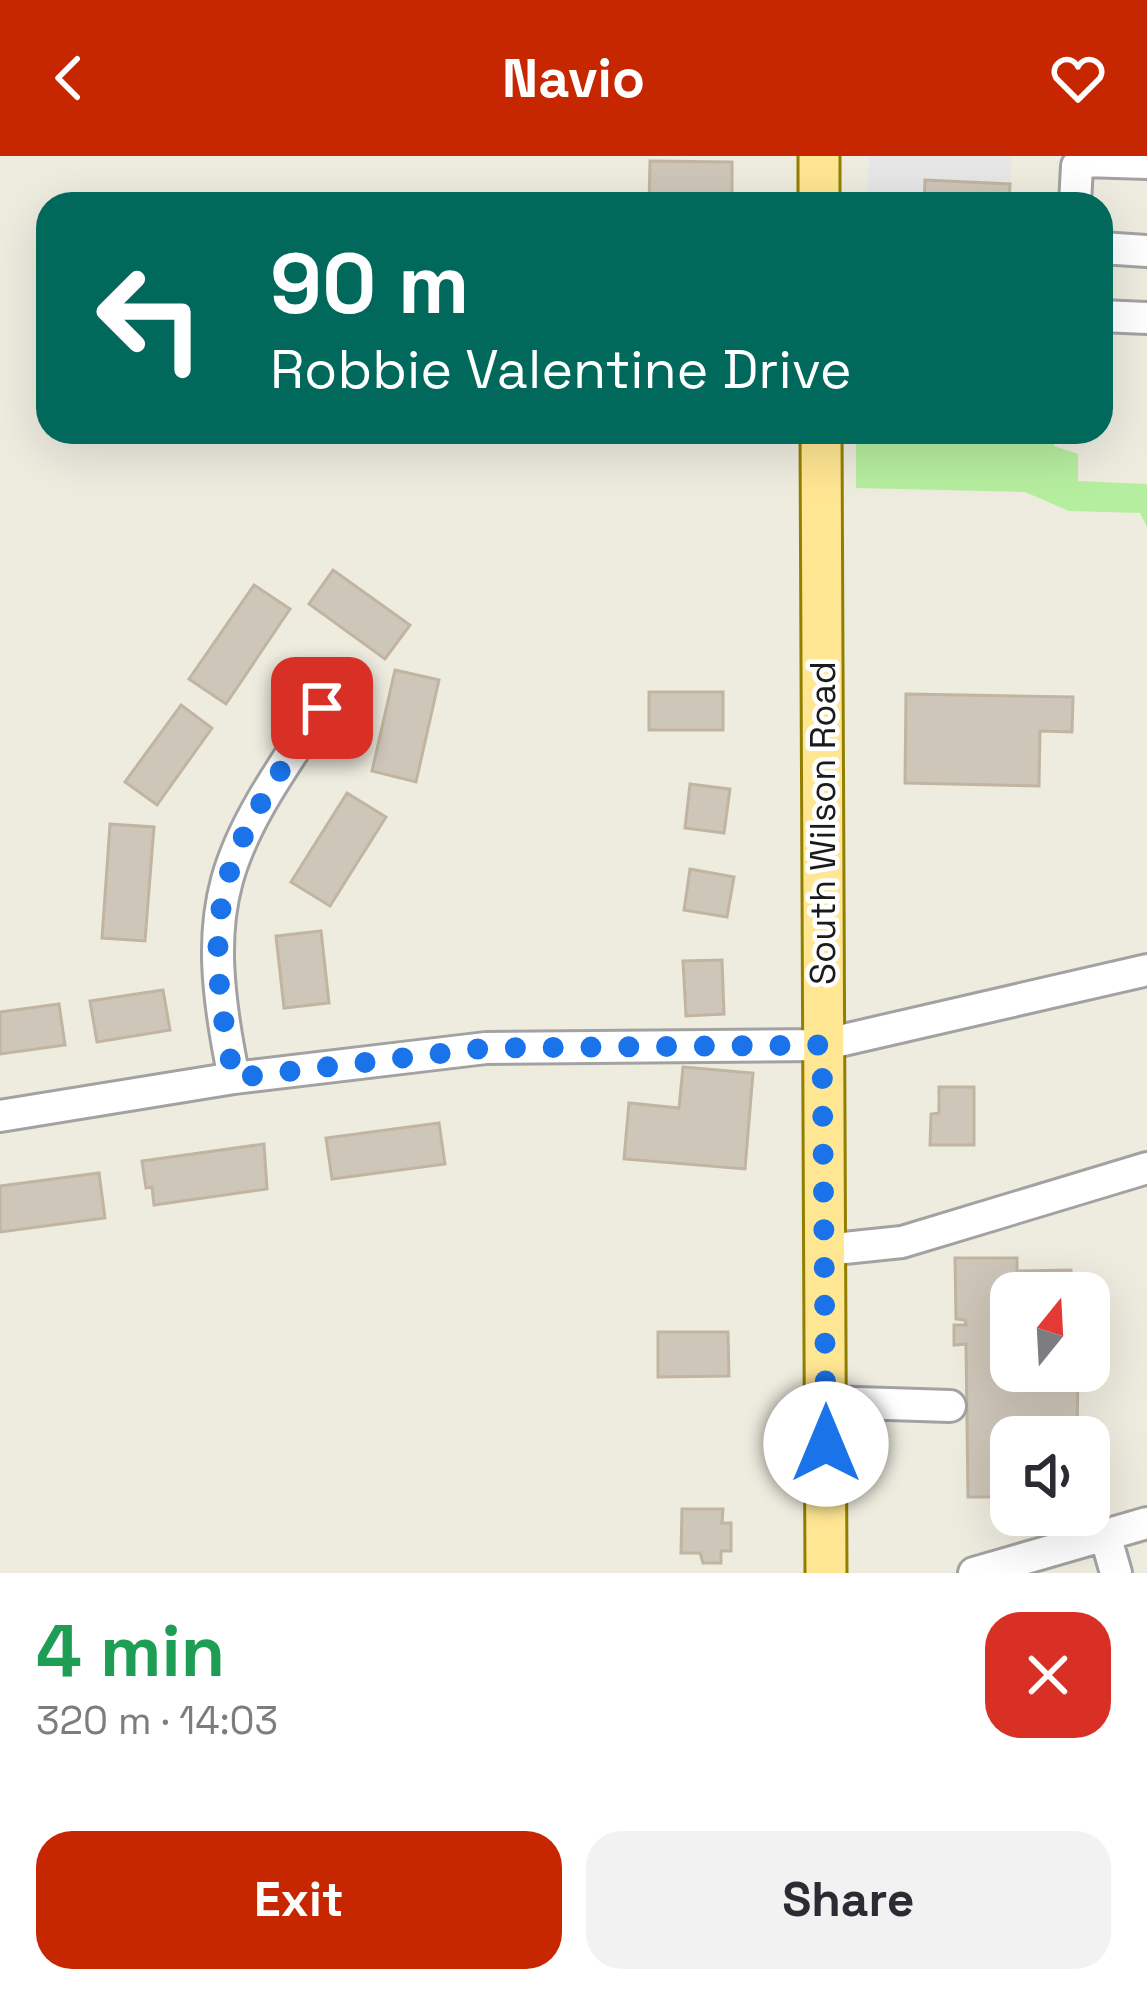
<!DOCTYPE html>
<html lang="en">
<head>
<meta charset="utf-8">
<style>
	:root { --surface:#fff; --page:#f2f2f3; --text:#2b2b33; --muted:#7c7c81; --accent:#c62700 }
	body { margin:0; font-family:"Space Grotesk",sans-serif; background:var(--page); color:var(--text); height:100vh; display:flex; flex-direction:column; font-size:45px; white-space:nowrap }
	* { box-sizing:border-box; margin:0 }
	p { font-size:39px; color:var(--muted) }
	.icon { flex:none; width:66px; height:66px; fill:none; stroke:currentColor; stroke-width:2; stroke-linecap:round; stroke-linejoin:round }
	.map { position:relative; height:1417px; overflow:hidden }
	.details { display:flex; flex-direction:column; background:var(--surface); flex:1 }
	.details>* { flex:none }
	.guide { position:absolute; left:36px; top:36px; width:1077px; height:252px; border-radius:36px; box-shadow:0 12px 48px #0002; background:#00695c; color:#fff; overflow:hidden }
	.needle { width:78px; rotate:18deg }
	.buttons { position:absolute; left:990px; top:1116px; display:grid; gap:24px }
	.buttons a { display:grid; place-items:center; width:120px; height:120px; border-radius:24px; background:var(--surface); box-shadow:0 12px 48px #0002; font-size:60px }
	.pin { position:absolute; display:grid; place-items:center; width:102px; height:102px; color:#fff; margin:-51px; border-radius:24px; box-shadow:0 6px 18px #0006 }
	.me { position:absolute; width:132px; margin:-66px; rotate:0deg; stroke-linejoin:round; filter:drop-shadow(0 0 9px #0008) }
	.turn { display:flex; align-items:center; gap:42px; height:252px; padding:0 36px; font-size:54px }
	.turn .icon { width:156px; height:156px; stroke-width:2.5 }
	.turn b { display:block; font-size:84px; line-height:102px }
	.round { display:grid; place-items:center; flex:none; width:126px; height:126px; border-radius:36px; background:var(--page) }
	.overview { display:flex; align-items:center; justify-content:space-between; height:204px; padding:0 36px }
	h1 { font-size:72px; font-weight:600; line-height:90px; color:#1e9e55 }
	.cta { display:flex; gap:24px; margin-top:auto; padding:24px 36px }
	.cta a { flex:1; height:138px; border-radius:36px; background:var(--accent); color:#fff; font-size:48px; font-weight:600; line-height:138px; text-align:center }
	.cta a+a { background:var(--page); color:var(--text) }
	header { display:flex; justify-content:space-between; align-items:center; height:156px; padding:0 36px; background:var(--accent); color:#fff; font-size:54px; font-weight:600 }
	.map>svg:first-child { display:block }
	.grass { fill:#b6ee9f }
	.parking { fill:#e7e7e7 }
	.building { fill:#cec6b8; stroke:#c1b5a1; stroke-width:3 }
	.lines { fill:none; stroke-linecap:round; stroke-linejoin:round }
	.minor-casing { stroke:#a2a2a2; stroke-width:36 }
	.major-casing { stroke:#927f00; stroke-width:45 }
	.minor { stroke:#fff; stroke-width:30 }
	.major { stroke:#ffe693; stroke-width:39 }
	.route { stroke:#1a73e8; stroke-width:21; stroke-dasharray:0 37.8 }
	.labels { text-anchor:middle; stroke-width:9; stroke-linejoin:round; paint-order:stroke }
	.street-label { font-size:36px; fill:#1b1b1b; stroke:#fff }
</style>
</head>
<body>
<header><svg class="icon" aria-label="back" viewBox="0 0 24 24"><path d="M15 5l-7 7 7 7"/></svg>Navio<svg class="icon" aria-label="heart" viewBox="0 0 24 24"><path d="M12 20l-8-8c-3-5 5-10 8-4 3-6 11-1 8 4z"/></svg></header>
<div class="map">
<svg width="1147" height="1417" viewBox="0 0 1147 1417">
	<rect width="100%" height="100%" fill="#eeecdf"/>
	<path class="grass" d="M856,276H1054V290L1078,298V325L1147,328V371L1140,357L1069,355L1025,336L856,332Z"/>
	<path class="parking" d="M869,0H1012L1010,27L926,24L923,48H867Z"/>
	<path class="building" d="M650,5L732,6V38H715V48H649Z
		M925,24L1010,28L1009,48H924Z
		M333,414L410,469L385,503L309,448Z
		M254,429L290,453L226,548L189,523Z
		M395,514L439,524L416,626L372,615Z
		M649,536H723V574H649Z
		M906,538L1073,541L1072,576L1040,575L1039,630L905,627Z
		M181,549L212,572L157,649L125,626Z
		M690,628L730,633L724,677L685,672Z
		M347,637L386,661L330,750L291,726Z
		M110,668L154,671L145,785L102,782Z
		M690,713L734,721L727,761L684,754Z
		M321,775L329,847L284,852L276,780Z
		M722,804L724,858L686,860L683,805Z
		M163,834L170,874L97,886L90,845Z
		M59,848L65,889L0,898V856Z
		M683,911L753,917L745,1013L624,1003L629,947L679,952Z
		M939,931H974V989H930L931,958L939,957Z
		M439,967L445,1008L332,1023L326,982Z
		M264,988L267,1033L154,1049L152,1031L146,1032L142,1005Z
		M99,1017L105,1062L0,1076V1030Z
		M955,1102H1017V1115L1071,1114L1072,1137H1011V1215H1078L1077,1281H1011V1341H968L966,1188L954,1189V1169H966L965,1164L956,1163Z
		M658,1176H728L729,1220L658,1221Z
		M682,1353H723L722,1367H731V1395H721V1407H703L700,1397H681Z"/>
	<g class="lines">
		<defs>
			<path id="minor" d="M1075,48L1077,10L1084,5L1147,7
				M1101,92L1147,95
				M1101,160L1147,162
				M234,922C197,742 223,698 322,552
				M0,960L234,922L486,892L822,889L1147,814
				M825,1094L902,1086L1147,1012
				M826,1246L950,1250
				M1106,1382L1116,1417
				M974,1417L1147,1367"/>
			<path id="major" d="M819,0V48
				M821,276L826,1417"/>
		</defs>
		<use href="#minor" class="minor-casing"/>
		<use href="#major" class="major-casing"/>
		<use href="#minor" class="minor"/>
		<use href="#major" class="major"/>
	</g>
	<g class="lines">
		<path class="route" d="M322,552C223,699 197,742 234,922L486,892L822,889L826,1288"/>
	</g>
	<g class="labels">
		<g class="street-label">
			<text transform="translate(822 667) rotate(-90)" y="13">South Wilson Road</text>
		</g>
	</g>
</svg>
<div class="buttons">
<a><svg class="needle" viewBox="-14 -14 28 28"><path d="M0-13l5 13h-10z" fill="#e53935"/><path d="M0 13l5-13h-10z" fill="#7c7c81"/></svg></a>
<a><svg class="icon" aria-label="sound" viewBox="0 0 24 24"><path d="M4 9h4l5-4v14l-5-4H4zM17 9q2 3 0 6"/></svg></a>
</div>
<div class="pin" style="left:322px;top:552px;background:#d93025"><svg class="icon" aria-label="arrive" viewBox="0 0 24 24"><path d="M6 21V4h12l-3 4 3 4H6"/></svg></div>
<svg class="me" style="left:826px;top:1288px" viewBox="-20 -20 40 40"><circle r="19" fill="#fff"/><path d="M0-13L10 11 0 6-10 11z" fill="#1a73e8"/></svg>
<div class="guide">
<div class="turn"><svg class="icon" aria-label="left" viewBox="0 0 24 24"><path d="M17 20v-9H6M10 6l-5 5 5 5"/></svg><div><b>90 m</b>Robbie Valentine Drive</div></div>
</div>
</div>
<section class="details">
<div class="overview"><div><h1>4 min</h1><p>320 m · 14:03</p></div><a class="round" style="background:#d93025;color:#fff"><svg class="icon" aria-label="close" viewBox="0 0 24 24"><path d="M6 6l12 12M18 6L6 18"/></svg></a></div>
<div class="cta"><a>Exit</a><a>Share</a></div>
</section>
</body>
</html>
